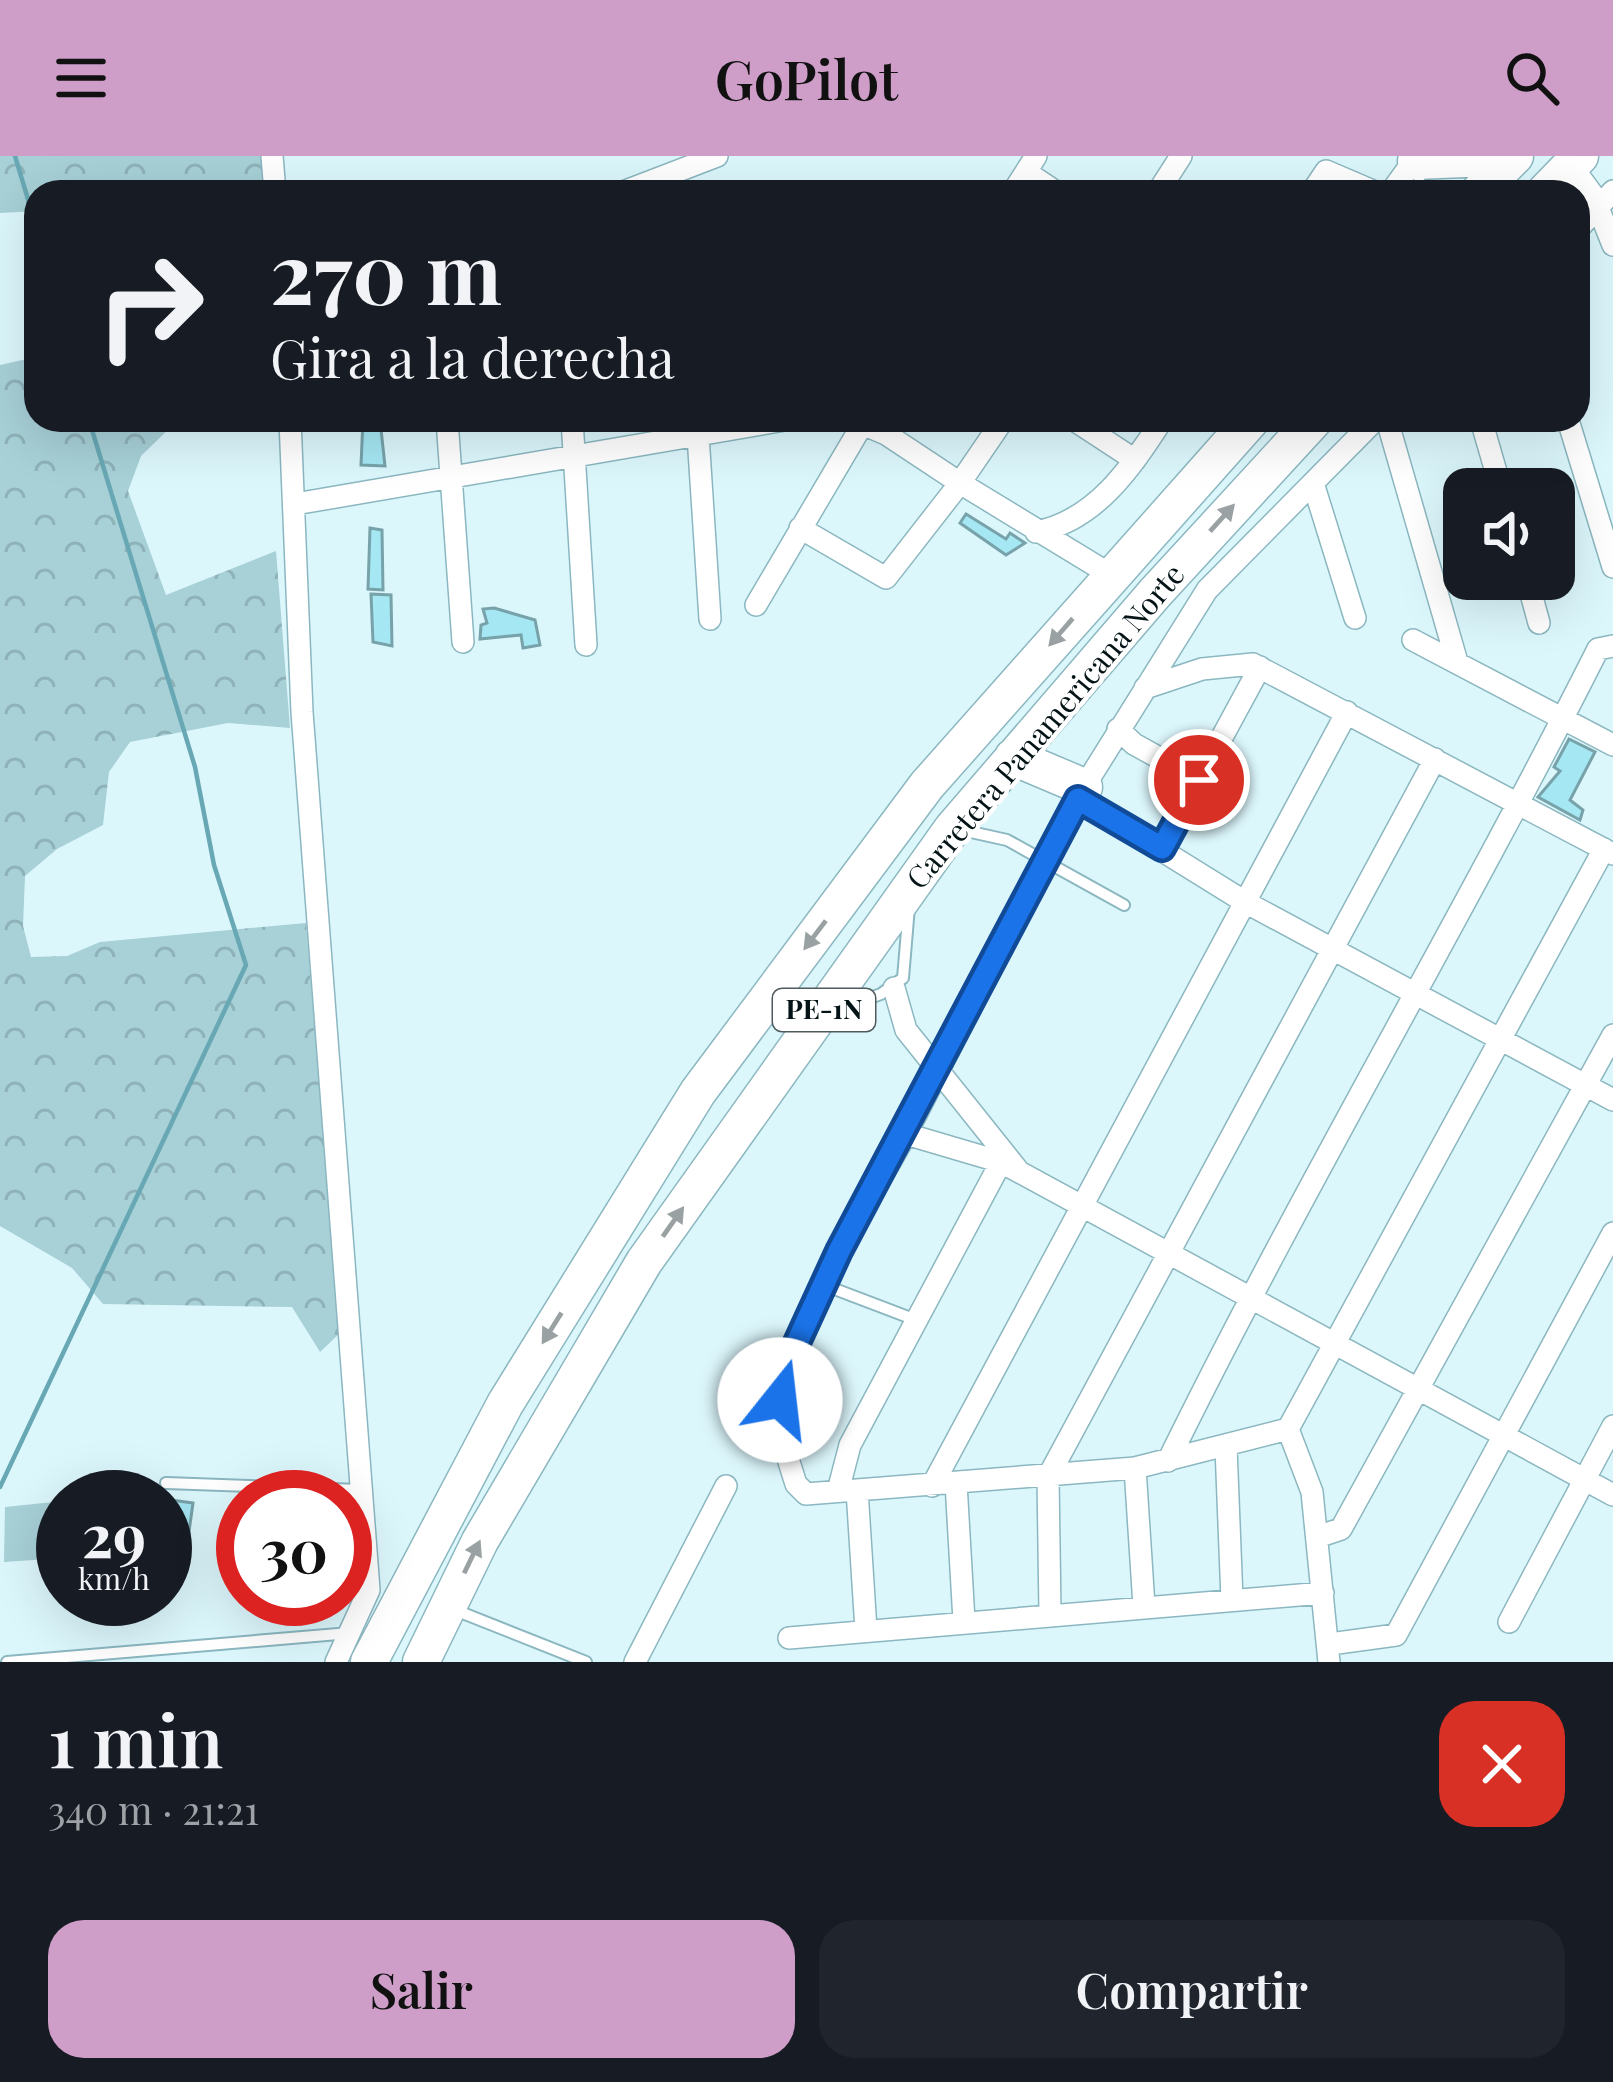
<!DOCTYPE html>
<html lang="es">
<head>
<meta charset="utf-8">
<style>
	:root { --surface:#171b24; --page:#20242c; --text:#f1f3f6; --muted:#9ea1a6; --accent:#ce9ec9 }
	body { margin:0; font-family:"Playfair Display",serif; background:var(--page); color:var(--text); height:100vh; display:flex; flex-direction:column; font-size:45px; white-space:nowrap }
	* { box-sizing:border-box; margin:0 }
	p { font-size:39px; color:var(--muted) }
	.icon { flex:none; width:66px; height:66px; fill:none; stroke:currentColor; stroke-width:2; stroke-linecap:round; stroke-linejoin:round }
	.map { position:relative; height:1506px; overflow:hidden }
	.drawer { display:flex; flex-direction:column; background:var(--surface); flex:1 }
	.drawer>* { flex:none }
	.hud { position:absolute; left:24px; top:24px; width:1566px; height:252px; border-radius:36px; box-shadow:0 12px 48px #0002; background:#171b24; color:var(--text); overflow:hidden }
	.tools { position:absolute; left:1443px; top:312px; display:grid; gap:24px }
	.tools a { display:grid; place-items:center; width:132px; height:132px; border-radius:24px; background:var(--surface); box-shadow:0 12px 48px #0002; font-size:60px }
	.speed { position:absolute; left:36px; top:1314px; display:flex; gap:24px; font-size:60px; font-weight:700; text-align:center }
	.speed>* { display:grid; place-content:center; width:156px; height:156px; border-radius:50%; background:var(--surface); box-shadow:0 12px 48px #0002; line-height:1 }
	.speed small { font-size:30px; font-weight:400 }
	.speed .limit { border:18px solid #d22; background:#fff; color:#111 }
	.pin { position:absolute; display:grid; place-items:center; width:102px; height:102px; color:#fff; margin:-51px; border:6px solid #fff; border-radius:50%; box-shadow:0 3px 12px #0007 }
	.me { position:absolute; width:132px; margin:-66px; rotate:16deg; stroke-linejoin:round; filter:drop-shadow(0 0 9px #0008) }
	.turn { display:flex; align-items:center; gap:42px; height:252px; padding:0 48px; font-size:54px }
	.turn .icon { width:156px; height:156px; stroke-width:2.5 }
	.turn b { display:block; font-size:84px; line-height:102px }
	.round { display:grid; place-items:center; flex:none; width:126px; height:126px; border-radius:36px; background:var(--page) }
	.summary { display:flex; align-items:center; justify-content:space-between; height:204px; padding:0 48px }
	h1 { font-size:72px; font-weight:600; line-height:90px }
	.primary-button { display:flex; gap:24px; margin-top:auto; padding:24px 48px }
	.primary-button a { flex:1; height:138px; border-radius:36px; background:var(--accent); color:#111; font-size:48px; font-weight:600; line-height:138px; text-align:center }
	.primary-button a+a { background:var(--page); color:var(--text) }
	header { display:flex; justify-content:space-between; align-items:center; height:156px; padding:0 48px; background:var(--accent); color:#111; font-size:54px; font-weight:600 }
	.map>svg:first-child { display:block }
	.green { fill:#a7d0d7 }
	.forest { fill:url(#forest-crowns) }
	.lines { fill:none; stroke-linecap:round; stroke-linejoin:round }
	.stream { stroke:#68a8b4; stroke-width:4.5 }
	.building { fill:#a5e7f3; stroke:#77a2aa; stroke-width:3 }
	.service-casing { stroke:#8bb7c0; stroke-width:14 }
	.minor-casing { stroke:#8bb7c0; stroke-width:24 }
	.motorway-casing { stroke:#8bb7c0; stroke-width:39 }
	.service { stroke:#fff; stroke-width:10 }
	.minor { stroke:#fff; stroke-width:21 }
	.motorway { stroke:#fff; stroke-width:36 }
	.oneway { fill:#9aa1a2 }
	.route-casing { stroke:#114b97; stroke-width:30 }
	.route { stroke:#1a73e8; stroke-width:21 }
	.labels { text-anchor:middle; stroke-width:9; stroke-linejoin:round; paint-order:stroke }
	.shield { fill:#fff; stroke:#4f5a5c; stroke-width:3 }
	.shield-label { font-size:27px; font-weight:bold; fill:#031316 }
	.street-label { font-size:30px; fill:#031316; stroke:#fff }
</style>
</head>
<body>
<header><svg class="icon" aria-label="menu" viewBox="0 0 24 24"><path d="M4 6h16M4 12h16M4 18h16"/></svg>GoPilot<svg class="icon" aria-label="search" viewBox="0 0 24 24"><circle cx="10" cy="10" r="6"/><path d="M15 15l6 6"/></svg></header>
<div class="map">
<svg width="1613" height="1506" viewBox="0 0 1613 1506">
	<defs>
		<pattern id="forest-crowns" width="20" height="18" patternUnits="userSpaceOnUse" patternTransform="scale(3)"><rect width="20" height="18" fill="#a7d0d7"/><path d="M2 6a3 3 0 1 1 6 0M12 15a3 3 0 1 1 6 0" fill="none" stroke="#8eb2b8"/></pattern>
	</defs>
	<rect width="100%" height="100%" fill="#dcf7fc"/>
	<path class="green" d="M63,1345V1402L4,1406L5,1351Z"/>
	<path class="forest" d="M0,0H280L272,36H36V55L0,57Z
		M36,201V264H178L141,300L128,335L166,439L276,395L290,572L228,567L130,586L109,616L103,669L57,693L25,720L23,770L31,801L67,800L100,786L306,767L340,1177L320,1196L292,1151L103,1148L72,1112L0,1070V209Z"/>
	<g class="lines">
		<path class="stream" d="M15,0L36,70
			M0,1331L246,809L214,709L195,611L89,264"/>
	</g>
	<path class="building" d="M363,264H380L385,310L361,309Z
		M966,358L1006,383L1010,377L1025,387L1006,399L960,367Z
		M370,372L382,374L383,434L368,433Z
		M371,438L391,439L392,490L373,486Z
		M494,452L535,464L540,489L523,492L521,479L480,483L481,469L487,467L483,453Z
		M1569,583L1595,596L1570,644L1583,654L1580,664L1538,641L1560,615L1554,611Z
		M171,1344L193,1347L187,1390L165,1387Z"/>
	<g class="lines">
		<defs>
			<path id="service" d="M1417,8L1421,36
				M962,674L1007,684L1124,749
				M839,853L881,838L903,822L909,751
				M824,1129L916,1164
				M166,1327L360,1334
				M455,1454L586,1506
				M7,1506L350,1477"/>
			<path id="minor" d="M272,0L275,36
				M1571,9L1593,39L1613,89
				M1026,16L1056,36
				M623,36L717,0
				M1013,36L1036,0
				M1158,36L1181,0
				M1312,36L1326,15L1375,36
				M1391,36L1417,0
				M1578,73L1613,35
				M290,264L302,556L369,1434L336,1506
				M447,264L463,486
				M572,264L586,489
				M697,264L710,463
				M853,264L886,278L960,327L1003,264
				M1074,264L1135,304
				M1375,264L1207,434L1084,631L906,978L839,1095L788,1206L780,1230L784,1290L796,1328L806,1338L1135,1312L1288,1273L1604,693
				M1387,264L1457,506
				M1481,264L1501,333
				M1568,264L1613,411
				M1313,327L1355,462
				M295,348L785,264
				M800,372L886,422L960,327L1111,419
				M1036,376C1095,365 1131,312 1162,264
				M1527,423L1539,467
				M756,449L865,264
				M1413,484L1613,589
				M1145,532L1202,513L1253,508L1613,698
				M1118,573L1134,588L1199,624
				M1079,643L1245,746L1613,944
				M1162,692L1260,511
				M894,832L906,874L1017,1013
				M906,978L1001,1006L1613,1339
				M1288,1273L1312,1336L1329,1506
				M1226,1291L1232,1444
				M1168,1305C1303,1030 1460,767 1598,493L1613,490
				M1135,1312L1144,1450
				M956,1327L964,1465
				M932,1330L1347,556
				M857,1334L866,1474
				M838,1335L850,1289L1001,1006
				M1317,1381L1341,1373L1613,879
				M1050,1458L1048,1321L1435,603
				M1509,1466L1613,1270
				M789,1482L1323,1437
				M1330,1488L1396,1479L1613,1077
				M635,1506L726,1330"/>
			<path id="motorway" d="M1416,5L1514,1
				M1479,36L1515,0
				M1545,36L1580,0
				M1013,601L1084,631
				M369,1506L505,1248L698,936L927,629L1251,264
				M421,1506L480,1385L644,1106L952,673L1155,437L1314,264"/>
		</defs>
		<use href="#service" class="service-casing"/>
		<use href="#minor" class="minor-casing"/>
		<use href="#motorway" class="motorway-casing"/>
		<use href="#service" class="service"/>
		<use href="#minor" class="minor"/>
		<use href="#motorway" class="motorway"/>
	</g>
	<defs><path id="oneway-solid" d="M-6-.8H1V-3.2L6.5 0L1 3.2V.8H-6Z" transform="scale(3)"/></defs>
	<g class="oneway">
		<use href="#oneway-solid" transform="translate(1222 362) rotate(-48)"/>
		<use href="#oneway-solid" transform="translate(1061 476) rotate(131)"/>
		<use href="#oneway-solid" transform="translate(815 779) rotate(127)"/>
		<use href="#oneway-solid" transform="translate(673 1066) rotate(-55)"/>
		<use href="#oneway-solid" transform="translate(552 1172) rotate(122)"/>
		<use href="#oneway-solid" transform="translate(472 1401) rotate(-64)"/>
	</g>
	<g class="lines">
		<defs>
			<path id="route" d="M780,1244L788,1206L839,1095L1078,643L1162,692L1199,624"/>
		</defs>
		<use href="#route" class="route-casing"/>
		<use href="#route" class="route"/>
	</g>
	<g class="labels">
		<rect class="shield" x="773" y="833" width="102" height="42" rx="9"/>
		<g class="shield-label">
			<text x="824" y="863">PE-1N</text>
		</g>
		<g class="street-label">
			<text transform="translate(1046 571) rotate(-50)" y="10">Carretera Panamericana Norte</text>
		</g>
	</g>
</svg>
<div class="tools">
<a><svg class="icon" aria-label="sound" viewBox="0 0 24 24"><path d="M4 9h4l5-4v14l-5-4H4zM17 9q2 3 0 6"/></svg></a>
</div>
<div class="speed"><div>29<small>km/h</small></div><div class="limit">30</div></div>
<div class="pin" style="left:1199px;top:624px;background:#d93025"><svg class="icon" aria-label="arrive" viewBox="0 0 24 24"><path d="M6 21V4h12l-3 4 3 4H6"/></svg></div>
<svg class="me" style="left:780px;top:1244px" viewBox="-20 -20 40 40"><circle r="19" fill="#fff"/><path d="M0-13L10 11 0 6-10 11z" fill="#1a73e8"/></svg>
<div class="hud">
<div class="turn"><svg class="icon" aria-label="right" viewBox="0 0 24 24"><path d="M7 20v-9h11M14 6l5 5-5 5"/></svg><div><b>270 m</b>Gira a la derecha</div></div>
</div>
</div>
<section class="drawer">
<div class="summary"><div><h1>1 min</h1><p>340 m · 21:21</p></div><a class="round" style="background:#d93025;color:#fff"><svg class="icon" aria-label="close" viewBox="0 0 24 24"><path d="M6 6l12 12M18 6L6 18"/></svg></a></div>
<div class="primary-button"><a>Salir</a><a>Compartir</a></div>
</section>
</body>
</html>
